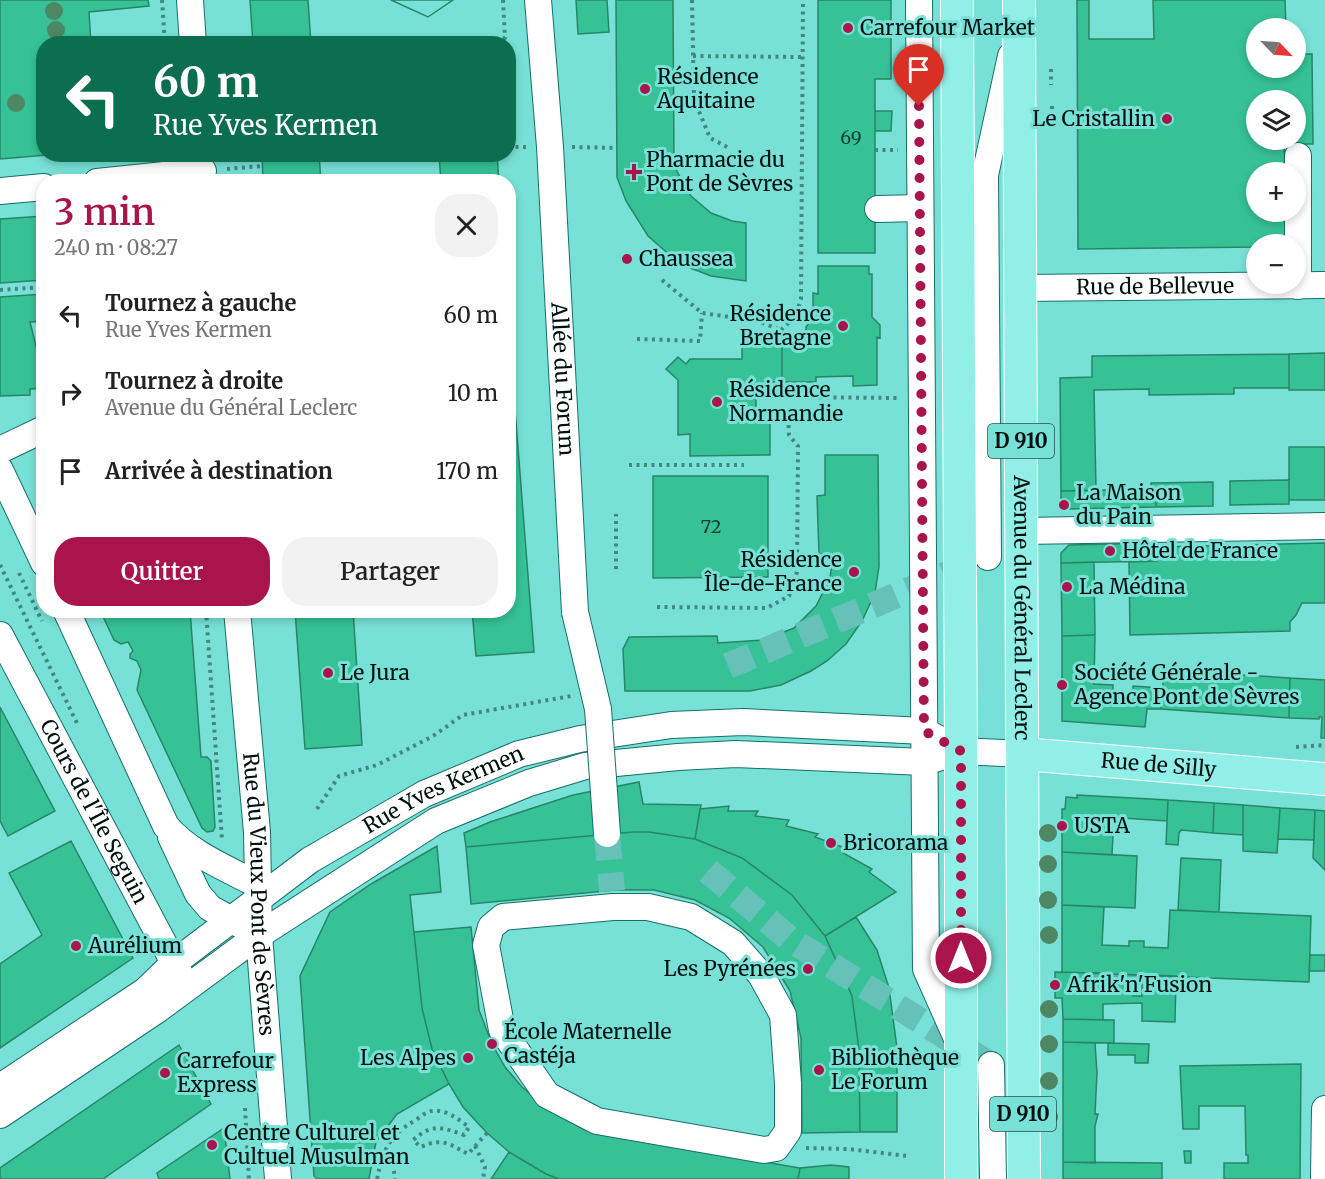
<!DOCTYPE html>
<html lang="fr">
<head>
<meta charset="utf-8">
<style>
	:root { --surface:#fff; --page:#f2f2f2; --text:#222; --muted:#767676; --accent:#a8144b }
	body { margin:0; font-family:Merriweather,serif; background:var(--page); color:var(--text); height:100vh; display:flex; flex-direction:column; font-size:22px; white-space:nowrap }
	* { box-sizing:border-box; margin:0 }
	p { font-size:20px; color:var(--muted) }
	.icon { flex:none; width:33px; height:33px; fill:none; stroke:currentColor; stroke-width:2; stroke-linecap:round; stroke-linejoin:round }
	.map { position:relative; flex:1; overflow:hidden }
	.panel { position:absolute; left:36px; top:174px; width:480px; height:444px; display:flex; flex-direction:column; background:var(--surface); border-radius:24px; box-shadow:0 3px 9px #0003 }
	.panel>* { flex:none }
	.guide { position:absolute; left:36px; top:36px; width:480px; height:126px; border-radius:24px; box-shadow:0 3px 9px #0003; background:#0b6e4f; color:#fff; overflow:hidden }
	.needle { width:39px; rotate:115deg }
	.fabs { position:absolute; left:1246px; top:18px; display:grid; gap:12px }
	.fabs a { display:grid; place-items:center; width:60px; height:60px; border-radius:50%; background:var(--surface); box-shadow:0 3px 9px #0003; font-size:30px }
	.pin { position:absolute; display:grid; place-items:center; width:51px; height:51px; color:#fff; margin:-62px -26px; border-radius:50% 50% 50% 0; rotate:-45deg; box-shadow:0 0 6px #0007 }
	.pin .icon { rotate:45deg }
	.me { position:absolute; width:66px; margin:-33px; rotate:0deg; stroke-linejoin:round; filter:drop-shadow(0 0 4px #0008) }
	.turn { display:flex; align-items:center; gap:21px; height:126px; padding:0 18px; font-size:27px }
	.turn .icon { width:78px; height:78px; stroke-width:2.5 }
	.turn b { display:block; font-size:42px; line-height:51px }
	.round { display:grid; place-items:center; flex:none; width:63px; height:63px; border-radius:24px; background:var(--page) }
	.headline { display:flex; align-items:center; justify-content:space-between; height:102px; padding:0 18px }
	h1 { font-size:36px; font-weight:600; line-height:45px; color:var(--accent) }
	.cta { display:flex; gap:12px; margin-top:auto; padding:12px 18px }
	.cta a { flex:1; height:69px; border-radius:24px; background:var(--accent); color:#fff; font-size:24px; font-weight:600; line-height:69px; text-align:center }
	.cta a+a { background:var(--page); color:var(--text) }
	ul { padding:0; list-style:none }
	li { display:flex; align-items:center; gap:18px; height:78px; padding:0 18px }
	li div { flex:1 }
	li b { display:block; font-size:22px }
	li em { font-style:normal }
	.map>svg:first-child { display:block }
	.building { fill:#36c296; stroke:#288667; stroke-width:1.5; fill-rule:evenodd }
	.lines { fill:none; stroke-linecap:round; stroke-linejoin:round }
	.minor-tunnel { stroke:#66c2b9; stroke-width:26; stroke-dasharray:26 13; stroke-linecap:butt }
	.minor-casing { stroke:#166f68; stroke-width:28 }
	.major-casing { stroke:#fff; stroke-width:34 }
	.path { stroke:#448680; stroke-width:4; stroke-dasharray:3 4.5; stroke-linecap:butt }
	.minor { stroke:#fff; stroke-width:26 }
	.major { stroke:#91efe8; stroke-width:32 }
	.minor-bridge-casing { stroke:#166f68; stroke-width:28; stroke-linecap:butt }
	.minor-bridge { stroke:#fff; stroke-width:26 }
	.tree { fill:#4e8764 }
	.route { stroke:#a8144b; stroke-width:10; stroke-dasharray:0 18 }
	.poi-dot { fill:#a8144b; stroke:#78e1d7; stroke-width:2 }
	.labels { text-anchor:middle; stroke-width:6; stroke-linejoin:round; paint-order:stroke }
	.number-label { font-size:18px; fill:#0e3d31 }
	.shield { fill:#78e1d7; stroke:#244f4b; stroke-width:1.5 }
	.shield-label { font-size:20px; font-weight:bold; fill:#00110f }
	.poi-label { font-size:21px; fill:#00110f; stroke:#78e1d7; text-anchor:start }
	.street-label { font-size:21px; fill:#00110f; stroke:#78e1d7 }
</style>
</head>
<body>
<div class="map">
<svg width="1325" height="1179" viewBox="0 0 1325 1179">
	<rect width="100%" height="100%" fill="#78e1d7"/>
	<path class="building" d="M0,0H148L149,6L89,12L91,44H44V154H59L0,159Z
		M250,0H308L311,44H253Z
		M391,0H453L428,17Z
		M391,0H453L428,17Z
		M576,0H607L609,32L578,34Z
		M616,0H673L674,166L691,196L711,213L732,221L746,223V281L711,276L680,264L648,236L626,201L617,177Z
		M818,0H891V79H875V253H818Z
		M1077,0H1089V39H1154L1153,0H1285L1286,28H1257V68H1296V54H1312L1313,144H1284L1285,172H1257V212H1285V244H1257V247L1078,249ZM1257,100H1296V140H1257Z
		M875,111H892L891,131H875Z
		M262,154H319L321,182H263Z
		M439,154H497L499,182H441Z
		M44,216V280L0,283V219Z
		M818,266H869V274H872V317L880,325V338L877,337V385L853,386V376L816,377V382H782V345H806V327L813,318V293L818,294Z
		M44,294V321L30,322L44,378V388L30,389V395L0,396V297Z
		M508,314L513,377L508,378Z
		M782,345V382H770V388L766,392H756V413H764L763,422H770V455L690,456V434L678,435V380L666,369L678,357L686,364L690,359H742V346Z
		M1325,353V390H1289V354Z
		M1289,354V388H1234V394L1149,395V389L1094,390L1096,490L1061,491L1060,378L1092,377V356Z
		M508,397H514L534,652L476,656L472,610H508Z
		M1289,447H1325V500H1289Z
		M825,455H878L879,566L875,593L862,621L846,644L827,661L811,671L781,685L750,691H625L623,649L629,637L717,636L718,643L763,640L794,628L816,606L830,578L833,554H819L817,496L825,495Z
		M653,476H768V577L653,578Z
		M1289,480V504L1230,505V481Z
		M1213,482V506L1156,507V489H1151V483Z
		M1156,489V507L1068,509L1061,501V491Z
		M1157,543V561L1061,563V553L1069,545Z
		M1325,543V603H1302L1296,615L1290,622V631L1130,635L1129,562L1157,561V547Z
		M1094,562L1095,635L1062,636L1061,563Z
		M100,610H190L201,757H207L211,761L215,827L213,831L207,832L202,828L137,690L141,670L137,661L130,658V654L133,651L128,642L121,644L114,640Z
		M295,610H353L362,745L305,749Z
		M1095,635L1094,684L1113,685V693L1133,694V686L1162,688L1161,709H1147L1145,727L1062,721V636Z
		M1164,670L1290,678L1289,718L1161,709Z
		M1290,678L1325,680V738H1321L1322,717H1319V719L1289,718Z
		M0,707L55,811L8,836L0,821Z
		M639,782L643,804L701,805L695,839L649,832H633L466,847L464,833L490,822L573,795Z
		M1077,795L1168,800L1167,821L1107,817L1106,834L1113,835L1112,855L1062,852V809H1065L1066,797L1077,798Z
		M1168,800L1214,803L1213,833L1181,830L1179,833L1178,845L1166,844Z
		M1214,803L1243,805V835L1213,833Z
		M1243,805L1280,808L1277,853L1243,851Z
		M729,806L728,811H758L755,816L789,820L786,826L818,834L815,837L845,848L843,853L872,869L869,872L896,892L825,936L792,895L742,858L695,839L700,809Z
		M1280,808L1315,810L1314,840L1278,839Z
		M1315,810L1325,811V870L1313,858Z
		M633,832H649L695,839L742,858L792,895L825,936L852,996L859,1050L860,1132L802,1133L801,1038L790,991L763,947L729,918L695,900L654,890H615L471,904L466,847Z
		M71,841L133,958L0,1048V964L42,935L9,873Z
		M437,846L441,892L410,895L422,1008L432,1049L449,1084L397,1114L376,1142L369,1179H317L314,1176L300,976L330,912L371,884Z
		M1062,852L1137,856L1135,908L1062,905Z
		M1181,858L1221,860L1219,912L1178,910Z
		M1062,905L1104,907L1102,945L1129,946V941H1144V947L1168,948L1170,910L1311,916L1309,982L1062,972Z
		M856,917L877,950L889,988L897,1048V1132H860L859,1050L852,996L825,936Z
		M471,927L479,1010L492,1044L505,1067L522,1087L551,1111L597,1133L800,1168L798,1179H559L546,1174L509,1152L487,1133L463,1107L449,1084L432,1049L422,1008L414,932Z
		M1310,955H1325V971H1309Z
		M1055,972L1103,973V982H1109V974L1176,976L1175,1022L1142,1021V1003L1103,1004V1020L1063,1019L1062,998H1055ZM1133,981H1142V996H1133Z
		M1063,1019L1114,1020V1043L1063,1042Z
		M1063,1042L1095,1043L1097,1073L1095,1114H1098L1095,1126V1163L1063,1162Z
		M1108,1043L1149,1044L1148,1063H1135V1055H1108Z
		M179,1045L211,1104L103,1179H0V1168Z
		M1301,1064L1300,1179H1224V1163H1248V1155H1246L1245,1106H1199V1129H1183L1180,1066Z
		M224,1128L230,1179H159L157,1173Z
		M1184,1151H1191V1163H1185Z
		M509,1152L546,1174L559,1179H491Z
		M1063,1162L1162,1163V1179H1063Z
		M831,1165L849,1167V1179H798L800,1168Z"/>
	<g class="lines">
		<path class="minor-tunnel" d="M728,666L976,562
			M607,834L612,891
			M708,871L791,940L991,1065"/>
		<defs>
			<g id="minor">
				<path d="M190,0L193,44"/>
				<path id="s1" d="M538,0L550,147L575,612"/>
				<path d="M919,0L926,969L959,1043"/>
				<path d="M1298,156V286"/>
				<path d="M97,182L203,171"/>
				<path d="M0,191L44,187"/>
				<path d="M878,209L920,208"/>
				<path id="s2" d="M1021,288L1325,285"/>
				<path d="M0,450L44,429"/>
				<path d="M0,470L44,563"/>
				<path d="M1022,531L1325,526"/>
				<path d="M988,557L985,175L1011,56"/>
				<path d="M66,610L166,826C190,854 226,868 258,885"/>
				<path id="s3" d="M237,610L257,832L259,935L278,1179"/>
				<path id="s4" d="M0,635L181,976"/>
				<path d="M171,837L198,894L210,908L246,928"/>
				<path d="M613,907H648L691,917L733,943L761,975L783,1015L788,1083V1131L776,1148L764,1150L597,1121L547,1095L502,1030L486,945L491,927L503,917Z"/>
				<path d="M991,1065L993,1179"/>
				<path id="s5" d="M0,1087L145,991L174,963L310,860L424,794L519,754L580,739L671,725L743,722L924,731L961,751"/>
				<path d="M0,1115L157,1010L259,935L436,821L529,783L585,766L678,757L736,754L924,762L961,751L1023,754"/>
				<path d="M1324,1179L1325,1109"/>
			</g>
			<g id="major">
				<path d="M957,0L961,751V1179"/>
				<path id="s6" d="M1019,0L1024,1179"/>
				<path id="s7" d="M1023,754L1325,779"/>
			</g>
		</defs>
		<use href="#minor" class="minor-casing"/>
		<use href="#major" class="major-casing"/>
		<path class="path" d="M162,0L165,44
			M692,0L694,99L710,138L731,149
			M428,44L505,38L503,0
			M693,56L802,57
			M1051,69V85
			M1052,106V122
			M508,147H526
			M572,147L616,148
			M875,150H898
			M227,169L262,166
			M662,280L702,313L758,321L781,330
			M0,290L44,287
			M781,330L795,317L801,299L803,0
			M781,330L782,345
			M637,339L700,341L702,313
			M782,382L781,397L900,398
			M508,389L514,388
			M629,465H744
			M0,565L77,723
			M616,569V514
			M19,573L42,621
			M657,607L767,608L789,596L797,572L798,446L789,435L788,414
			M206,610L222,840
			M1296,747L1325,745
			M317,809L339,776L377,765L433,736L463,715L571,696
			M245,1108L249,1179
			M475,1146L485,1167L483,1179
			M806,1148L848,1149L908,1156
			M392,1156L395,1179
			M377,1179C383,1150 389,1135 416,1120C420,1117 427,1111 432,1111C446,1109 458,1119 469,1127L464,1135C441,1127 433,1123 413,1140L421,1147C442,1137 449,1144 468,1154L487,1133"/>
		<use href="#minor" class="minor"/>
		<use href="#major" class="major"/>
		<defs>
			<path id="minor-bridge" d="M575,612L598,709L607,834"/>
		</defs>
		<use href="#minor-bridge" class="minor-bridge-casing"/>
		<use href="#minor-bridge" class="minor-bridge"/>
	</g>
	<g class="tree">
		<circle cx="54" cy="11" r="9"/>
		<circle cx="56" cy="30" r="9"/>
		<circle cx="16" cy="103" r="9"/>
		<circle cx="1048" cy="833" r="9"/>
		<circle cx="1048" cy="864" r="9"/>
		<circle cx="1048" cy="900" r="9"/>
		<circle cx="1049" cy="935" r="9"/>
		<circle cx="1049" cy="1009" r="9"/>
		<circle cx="1049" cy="1044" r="9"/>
		<circle cx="1049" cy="1081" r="9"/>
		<circle cx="1049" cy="1117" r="9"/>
	</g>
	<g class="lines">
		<path class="route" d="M919,106L924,731L961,751V958"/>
	</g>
	<g class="poi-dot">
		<circle cx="848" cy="28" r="6"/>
		<circle cx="645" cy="89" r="6"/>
		<circle cx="1167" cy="119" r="6"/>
		<path d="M631 163h6v6h6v6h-6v6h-6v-6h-6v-6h6z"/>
		<circle cx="627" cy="259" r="6"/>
		<circle cx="843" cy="326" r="6"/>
		<circle cx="717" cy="402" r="6"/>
		<circle cx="1064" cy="505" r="6"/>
		<circle cx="1110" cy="551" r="6"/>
		<circle cx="854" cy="572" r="6"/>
		<circle cx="1067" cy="587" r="6"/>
		<circle cx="328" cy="673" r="6"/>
		<circle cx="1062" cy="685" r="6"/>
		<circle cx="1062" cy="826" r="6"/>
		<circle cx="831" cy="843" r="6"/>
		<circle cx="76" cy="946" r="6"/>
		<circle cx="808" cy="969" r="6"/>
		<circle cx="1055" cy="985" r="6"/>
		<circle cx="492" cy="1044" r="6"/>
		<circle cx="468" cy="1058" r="6"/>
		<circle cx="819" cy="1070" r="6"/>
		<circle cx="165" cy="1073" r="6"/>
		<circle cx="212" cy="1145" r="6"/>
	</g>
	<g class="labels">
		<g class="number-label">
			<text x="851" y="144">69</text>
			<text x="711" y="533">72</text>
		</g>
		<g class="shield">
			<rect x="988" y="424" width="66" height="34" rx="4.5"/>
			<rect x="990" y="1097" width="66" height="34" rx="4.5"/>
		</g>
		<g class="shield-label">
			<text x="1021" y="448">D 910</text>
			<text x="1023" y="1121">D 910</text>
		</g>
		<g class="poi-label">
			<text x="860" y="35">Carrefour Market</text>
			<text x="657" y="84">Résidence<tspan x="657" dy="24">Aquitaine</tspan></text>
			<text x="1155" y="126" text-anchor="end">Le Cristallin</text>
			<text x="646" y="167">Pharmacie du<tspan x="646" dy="24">Pont de Sèvres</tspan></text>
			<text x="639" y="266">Chaussea</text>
			<text x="831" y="321" text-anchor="end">Résidence<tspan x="831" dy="24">Bretagne</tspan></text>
			<text x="729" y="397">Résidence<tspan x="729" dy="24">Normandie</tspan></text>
			<text x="1076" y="500">La Maison<tspan x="1076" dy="24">du Pain</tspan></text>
			<text x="1122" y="558">Hôtel de France</text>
			<text x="842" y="567" text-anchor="end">Résidence<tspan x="842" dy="24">Île-de-France</tspan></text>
			<text x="1079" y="594">La Médina</text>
			<text x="340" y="680">Le Jura</text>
			<text x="1074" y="680">Société Générale -<tspan x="1074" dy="24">Agence Pont de Sèvres</tspan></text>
			<text x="1074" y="833">USTA</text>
			<text x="843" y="850">Bricorama</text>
			<text x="88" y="953">Aurélium</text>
			<text x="796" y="976" text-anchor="end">Les Pyrénées</text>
			<text x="1067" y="992">Afrik'n'Fusion</text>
			<text x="504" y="1039">École Maternelle<tspan x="504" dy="24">Castéja</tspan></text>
			<text x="456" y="1065" text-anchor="end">Les Alpes</text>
			<text x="831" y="1065">Bibliothèque<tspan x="831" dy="24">Le Forum</tspan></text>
			<text x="177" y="1068">Carrefour<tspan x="177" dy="24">Express</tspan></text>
			<text x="224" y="1140">Centre Culturel et<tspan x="224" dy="24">Cultuel Musulman</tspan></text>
		</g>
		<g class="street-label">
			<text dy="7" stroke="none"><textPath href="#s2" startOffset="134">Rue de Bellevue</textPath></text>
			<text dy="7" stroke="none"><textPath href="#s1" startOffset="380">Allée du Forum</textPath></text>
			<text dy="7" stroke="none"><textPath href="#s6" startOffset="608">Avenue du Général Leclerc</textPath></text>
			<text dy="7" stroke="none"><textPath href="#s7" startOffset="136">Rue de Silly</textPath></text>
			<text dy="7" stroke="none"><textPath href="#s5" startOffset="536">Rue Yves Kermen</textPath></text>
			<text dy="7" stroke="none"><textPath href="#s4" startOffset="200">Cours de l'Île Seguin</textPath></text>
			<text dy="7" stroke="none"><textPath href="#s3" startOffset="285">Rue du Vieux Pont de Sèvres</textPath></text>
		</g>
	</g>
</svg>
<div class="fabs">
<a><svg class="needle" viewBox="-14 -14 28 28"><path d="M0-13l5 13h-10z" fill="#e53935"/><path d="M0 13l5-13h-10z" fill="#767676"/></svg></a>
<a><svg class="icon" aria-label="layers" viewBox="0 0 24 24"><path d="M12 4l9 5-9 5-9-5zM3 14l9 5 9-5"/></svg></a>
<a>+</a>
<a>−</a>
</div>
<div class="pin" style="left:919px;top:106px;background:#d93025"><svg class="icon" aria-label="arrive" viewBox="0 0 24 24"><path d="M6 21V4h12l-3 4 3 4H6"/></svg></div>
<svg class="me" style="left:961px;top:958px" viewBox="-20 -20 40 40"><circle r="17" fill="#a8144b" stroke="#fff" stroke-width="3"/><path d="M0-11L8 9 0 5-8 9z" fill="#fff"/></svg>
<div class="guide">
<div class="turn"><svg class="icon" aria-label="left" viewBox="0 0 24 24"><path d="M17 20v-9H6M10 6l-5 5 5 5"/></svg><div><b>60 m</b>Rue Yves Kermen</div></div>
</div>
<section class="panel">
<div class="headline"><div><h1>3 min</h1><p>240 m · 08:27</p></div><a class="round"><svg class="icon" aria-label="close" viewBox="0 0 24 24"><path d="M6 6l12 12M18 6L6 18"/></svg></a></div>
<ul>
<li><svg class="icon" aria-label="left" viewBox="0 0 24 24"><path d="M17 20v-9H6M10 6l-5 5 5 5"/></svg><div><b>Tournez à gauche</b><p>Rue Yves Kermen</p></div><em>60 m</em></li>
<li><svg class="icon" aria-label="right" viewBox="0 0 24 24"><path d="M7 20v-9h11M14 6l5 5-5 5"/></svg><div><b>Tournez à droite</b><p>Avenue du Général Leclerc</p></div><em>10 m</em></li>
<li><svg class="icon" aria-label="arrive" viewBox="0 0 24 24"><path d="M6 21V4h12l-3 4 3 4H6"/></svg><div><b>Arrivée à destination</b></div><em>170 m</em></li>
</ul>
<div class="cta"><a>Quitter</a><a>Partager</a></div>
</section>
</div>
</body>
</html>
